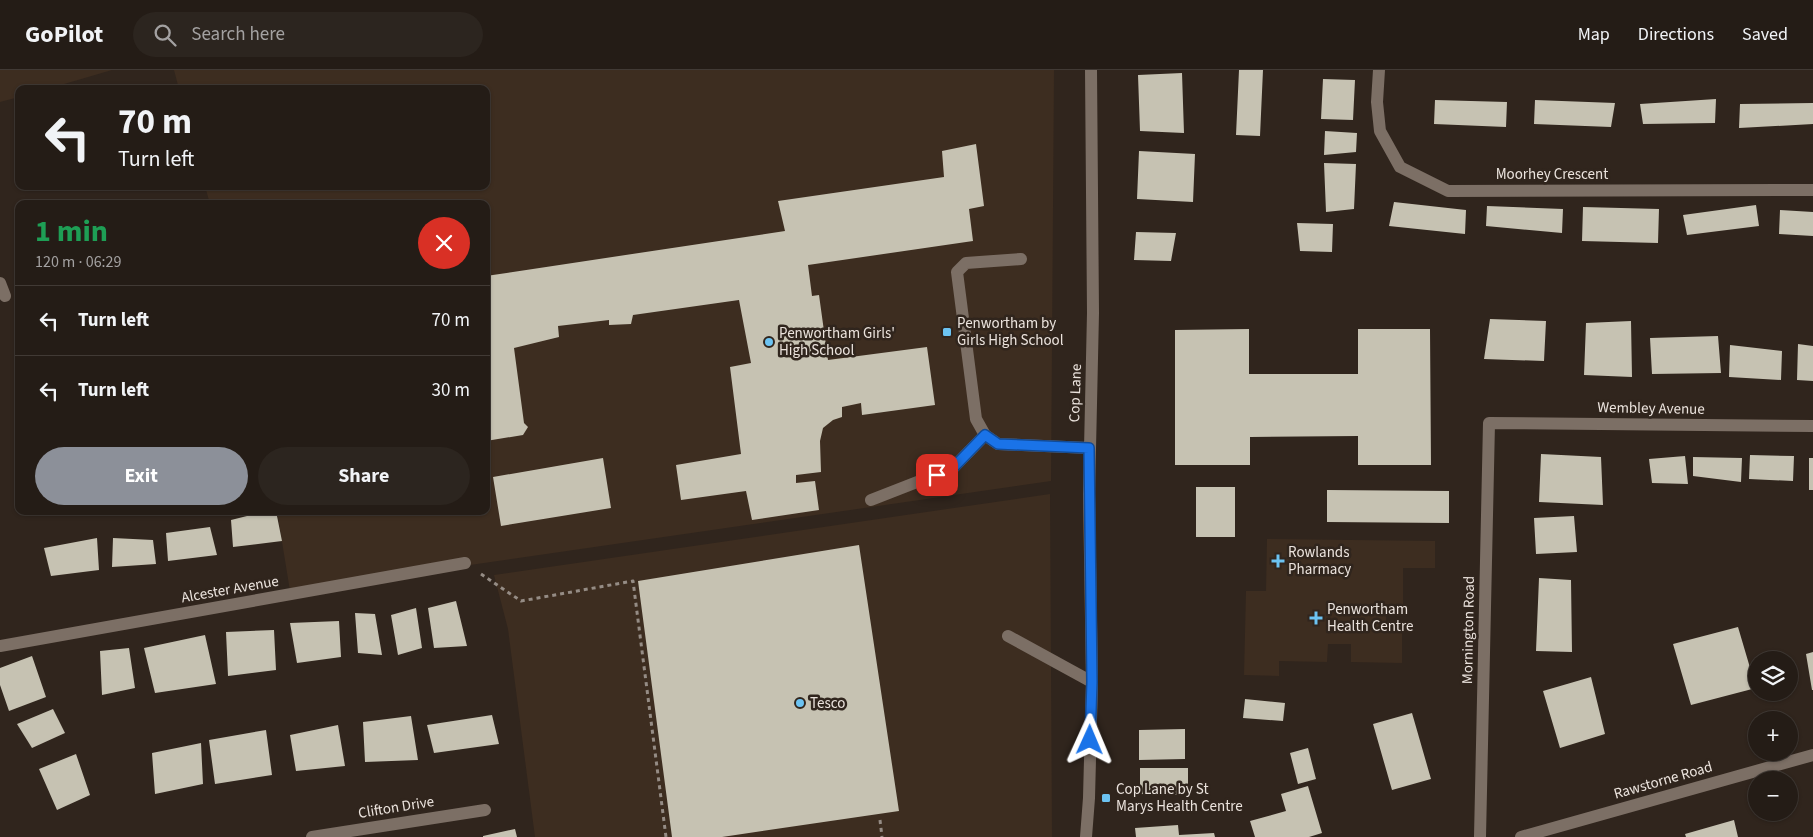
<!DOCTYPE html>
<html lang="en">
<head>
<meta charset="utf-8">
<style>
	:root { --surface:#241c16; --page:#2c251f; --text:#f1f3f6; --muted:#a3a1a1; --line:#413a35; --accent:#8c9099 }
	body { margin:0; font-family:"Source Sans 3",sans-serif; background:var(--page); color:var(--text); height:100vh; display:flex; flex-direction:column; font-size:19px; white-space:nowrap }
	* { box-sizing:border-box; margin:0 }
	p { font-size:16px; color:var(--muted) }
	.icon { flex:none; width:28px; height:28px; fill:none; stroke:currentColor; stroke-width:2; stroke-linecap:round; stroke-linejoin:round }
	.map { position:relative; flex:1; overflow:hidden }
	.drawer { position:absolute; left:15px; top:130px; width:475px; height:315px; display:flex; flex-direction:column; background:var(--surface); border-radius:10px; box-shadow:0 1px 4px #0004,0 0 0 1px var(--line) }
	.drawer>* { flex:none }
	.banner { position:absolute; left:15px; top:15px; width:475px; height:105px; border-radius:10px; box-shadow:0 1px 4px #0004,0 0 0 1px var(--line); background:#241c16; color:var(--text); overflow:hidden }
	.fabs { position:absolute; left:1748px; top:581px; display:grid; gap:10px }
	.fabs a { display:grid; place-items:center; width:50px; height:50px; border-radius:50%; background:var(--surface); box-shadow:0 1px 4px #0004,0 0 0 1px var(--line); font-size:25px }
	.pin { position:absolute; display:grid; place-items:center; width:42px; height:42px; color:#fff; margin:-21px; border-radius:10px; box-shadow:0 2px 8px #0006 }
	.me { position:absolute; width:55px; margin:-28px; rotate:1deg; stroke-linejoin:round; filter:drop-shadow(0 0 4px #0008) }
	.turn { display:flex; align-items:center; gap:18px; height:105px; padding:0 20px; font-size:22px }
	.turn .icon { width:65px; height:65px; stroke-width:2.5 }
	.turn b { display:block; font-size:35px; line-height:42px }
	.round { display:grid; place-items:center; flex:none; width:52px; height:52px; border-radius:26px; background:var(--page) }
	.overview { display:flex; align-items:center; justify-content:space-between; height:85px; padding:0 20px }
	h1 { font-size:30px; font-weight:700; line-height:38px; color:#1e9e55 }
	.primary-button { display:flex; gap:10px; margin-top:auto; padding:10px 20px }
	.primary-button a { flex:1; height:58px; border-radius:30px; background:var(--accent); color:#fff; font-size:20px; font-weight:700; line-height:58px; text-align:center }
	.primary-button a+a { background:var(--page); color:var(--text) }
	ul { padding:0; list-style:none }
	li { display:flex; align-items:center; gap:15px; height:70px; padding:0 20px; border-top:1px solid var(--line) }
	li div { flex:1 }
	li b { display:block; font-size:19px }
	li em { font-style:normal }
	header { display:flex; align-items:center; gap:30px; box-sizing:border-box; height:70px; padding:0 25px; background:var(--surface); border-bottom:1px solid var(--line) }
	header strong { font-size:24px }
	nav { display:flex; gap:28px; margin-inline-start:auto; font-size:18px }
	.search { width:350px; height:45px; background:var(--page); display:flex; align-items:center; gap:12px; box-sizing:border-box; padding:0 18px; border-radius:28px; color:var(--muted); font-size:19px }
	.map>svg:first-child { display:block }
	.built { fill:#3d2d20 }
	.building { fill:#c6c2b2 }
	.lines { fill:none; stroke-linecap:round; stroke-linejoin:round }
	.path { stroke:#958c85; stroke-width:3; stroke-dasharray:4 4; stroke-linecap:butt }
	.minor { stroke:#7c6f65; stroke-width:12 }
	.route-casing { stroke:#114b97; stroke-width:12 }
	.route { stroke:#1a73e8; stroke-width:9 }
	.poi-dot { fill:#6cc3f2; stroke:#30251d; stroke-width:2 }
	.labels { text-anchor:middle; stroke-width:5; stroke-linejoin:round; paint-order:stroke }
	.street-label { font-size:15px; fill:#ebe3dd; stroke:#30251d }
	.poi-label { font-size:15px; fill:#ebe3dd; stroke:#30251d; text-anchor:start }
</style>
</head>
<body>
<header>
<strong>GoPilot</strong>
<div class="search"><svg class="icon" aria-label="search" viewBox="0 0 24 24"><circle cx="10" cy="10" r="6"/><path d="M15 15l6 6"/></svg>Search here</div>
<nav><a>Map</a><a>Directions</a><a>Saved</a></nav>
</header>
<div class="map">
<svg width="1813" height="767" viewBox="0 0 1813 767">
	<rect width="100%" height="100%" fill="#30251d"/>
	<path class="built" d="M0,0H112L47,19H19V27L0,32Z
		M174,0H1054L1051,411L290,521L277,441H486V134H210L205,116H486V19H179Z
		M1050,424L1052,767H535L508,559L494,505Z
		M1267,469L1435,471V498H1403V535H1386V560L1402,561V593L1351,592V574H1328L1327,592L1279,591V606L1244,605L1246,521H1266Z"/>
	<path class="building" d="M1239,0H1263L1260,66L1236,65Z
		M1182,3L1184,63L1140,61L1138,5Z
		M1323,9L1355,10L1353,50L1321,49Z
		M1716,29L1715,53L1643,54L1640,34Z
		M1435,30L1507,32L1506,57L1434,54Z
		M1535,30L1615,33L1611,57L1534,54Z
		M1813,33V54L1739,58L1740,34Z
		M1325,61L1357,63L1356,82L1324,85Z
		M976,74L984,136L969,139L973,171L808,195L812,226L819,225L828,290L927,277L935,335L862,345L861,333L842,337V347L833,350L823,358L820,371L821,402L796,405V413L815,411L819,440L752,450L746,421L681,430L676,395L741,384L730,297L751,293L739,230L633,245L631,254L609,255V250L558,256L559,267L514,278L524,353L528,357L523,365L486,371V206L785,161L778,131L944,107L942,81Z
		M1139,81L1195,84L1193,132L1137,129Z
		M1324,93L1356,94L1354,139L1326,142Z
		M1394,132L1466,140L1465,164L1389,156Z
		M1756,135L1759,156L1687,165L1683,145Z
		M1487,136L1563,139L1562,163L1486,156Z
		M1583,137L1659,139L1658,173L1582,171Z
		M1780,140L1813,142V166L1779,164Z
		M1297,153L1333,154L1332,182L1300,181Z
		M1136,162L1176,163L1171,191L1134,190Z
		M1490,249L1546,251L1544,291L1484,289Z
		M1631,251L1632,307L1584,305L1586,253Z
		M1249,259V304H1358V259H1430L1431,395H1358V366L1250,367V395H1175V260Z
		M1718,266L1721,303L1652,304L1650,268Z
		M1798,274L1813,276V311L1797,310Z
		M1730,275L1782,281L1781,310L1729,307Z
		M1541,384L1601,387L1603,435L1539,432Z
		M1750,385L1794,386L1793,411L1749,409Z
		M1685,386L1688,414L1652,413L1649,389Z
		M1693,387L1742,388L1741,412L1693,406Z
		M603,388L611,438L501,456L493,407Z
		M1809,388H1813V420H1809Z
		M1196,417H1235V467H1196Z
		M1327,420L1449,421V453L1327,452Z
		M267,441H276L282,471L233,477L231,450Z
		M1574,446L1577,482L1536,484L1534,448Z
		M210,457L217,485L168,491L166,463Z
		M97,468L99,500L51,506L44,478Z
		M113,468L153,470L156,494L112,497Z
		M859,475L899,741L722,767H672L638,511Z
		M1539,508L1571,510L1572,582L1536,581Z
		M456,531L467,576L434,578L428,538Z
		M416,538L422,578L398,585L391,545Z
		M355,543L375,544L382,585L358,583Z
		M339,551L341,587L297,593L290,553Z
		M1738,557L1756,618L1691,635L1673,574Z
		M274,560L276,600L228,606L226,562Z
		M205,565L216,614L155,623L144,578Z
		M129,578L135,618L102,625L100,581Z
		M1813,582V620H1812L1806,584Z
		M32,586L46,627L9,641L0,615V598Z
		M1591,607L1605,664L1560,678L1543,621Z
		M1245,629L1285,633L1283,651L1243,648Z
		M53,639L65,663L32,678L17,654Z
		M1412,643L1431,709L1392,720L1373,654Z
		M492,645L499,674L434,683L427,655Z
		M411,646L418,690L365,692L363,652Z
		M338,655L345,696L296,701L290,665Z
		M1185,659V689L1139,690V660Z
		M266,660L272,705L215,714L209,670Z
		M201,673L203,714L155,724L152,683Z
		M1308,678L1316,709L1298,714L1290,683Z
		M76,684L90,725L57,740L39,699Z
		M1140,698H1188V725L1140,724Z
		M1308,716L1322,763L1309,767H1255L1250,751L1286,741L1281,724Z
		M1734,750L1738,767H1686L1685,764Z
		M1178,755L1179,765L1214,763L1215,767H1136L1135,758Z
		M515,759L517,767H483V766Z"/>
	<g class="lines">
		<path class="path" d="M481,504L521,531L633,511L666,767
			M880,750L882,767"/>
		<path class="minor" d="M1379,0L1377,32L1380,61L1400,97L1448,121L1813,120
			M1021,189L966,193L957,202L976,349L985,365L998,374L1089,378
			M0,213L5,226
			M871,430L953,398L985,365
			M1008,566L1092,612
			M0,576L465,493
			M312,767L485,740
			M1086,767L1089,728L1092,612L1089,424L1093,243L1091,0
			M1480,767L1489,353L1813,356
			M1521,767L1813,685"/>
	</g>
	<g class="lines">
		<defs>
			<path id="route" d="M937,405L953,398L985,365L998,374L1089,378L1092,612L1090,670"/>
		</defs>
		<use href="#route" class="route-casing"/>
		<use href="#route" class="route"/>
	</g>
	<g class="poi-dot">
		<rect x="942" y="257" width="10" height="10" rx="2.5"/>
		<circle cx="769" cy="272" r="5"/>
		<path d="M1275.5 483.5h5v5h5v5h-5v5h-5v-5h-5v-5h5z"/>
		<path d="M1313.5 540.5h5v5h5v5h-5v5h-5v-5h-5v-5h5z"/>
		<circle cx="800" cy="633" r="5"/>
		<rect x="1101" y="723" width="10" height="10" rx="2.5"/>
	</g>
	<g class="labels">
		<g class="street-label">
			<text x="1552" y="109">Moorhey Crescent</text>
			<text transform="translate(1075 323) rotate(-88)" y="5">Cop Lane</text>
			<text transform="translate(1651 338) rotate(1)" y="5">Wembley Avenue</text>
			<text transform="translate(230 519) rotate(-10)" y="5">Alcester Avenue</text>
			<text transform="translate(1468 560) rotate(-89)" y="5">Mornington Road</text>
			<text transform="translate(1663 710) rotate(-16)" y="5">Rawstorne Road</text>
			<text transform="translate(396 737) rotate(-9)" y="5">Clifton Drive</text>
		</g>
		<g class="poi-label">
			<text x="957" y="258">Penwortham by<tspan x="957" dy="17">Girls High School</tspan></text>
			<text x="779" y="268">Penwortham Girls'<tspan x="779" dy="17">High School</tspan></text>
			<text x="1288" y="487">Rowlands<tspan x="1288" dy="17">Pharmacy</tspan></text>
			<text x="1327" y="544">Penwortham<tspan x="1327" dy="17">Health Centre</tspan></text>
			<text x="810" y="638">Tesco</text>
			<text x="1116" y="724">Cop Lane by St<tspan x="1116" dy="17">Marys Health Centre</tspan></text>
		</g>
	</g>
</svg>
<div class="fabs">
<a><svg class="icon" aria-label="layers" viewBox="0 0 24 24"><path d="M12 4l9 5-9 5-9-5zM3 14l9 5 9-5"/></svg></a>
<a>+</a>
<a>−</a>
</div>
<div class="pin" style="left:937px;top:405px;background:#d93025"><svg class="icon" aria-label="arrive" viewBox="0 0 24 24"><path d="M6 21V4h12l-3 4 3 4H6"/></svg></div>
<svg class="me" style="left:1090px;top:670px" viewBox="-20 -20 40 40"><path d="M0-17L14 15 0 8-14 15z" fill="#1a73e8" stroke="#fff" stroke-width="4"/></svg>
<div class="banner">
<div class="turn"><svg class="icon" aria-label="left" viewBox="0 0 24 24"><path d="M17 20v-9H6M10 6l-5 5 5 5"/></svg><div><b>70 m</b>Turn left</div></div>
</div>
<section class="drawer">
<div class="overview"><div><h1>1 min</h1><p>120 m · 06:29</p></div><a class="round" style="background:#d93025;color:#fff"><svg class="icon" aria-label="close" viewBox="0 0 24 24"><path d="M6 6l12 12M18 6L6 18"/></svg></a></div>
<ul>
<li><svg class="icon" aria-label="left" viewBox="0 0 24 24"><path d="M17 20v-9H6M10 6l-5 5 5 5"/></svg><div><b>Turn left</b></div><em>70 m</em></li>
<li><svg class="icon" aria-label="left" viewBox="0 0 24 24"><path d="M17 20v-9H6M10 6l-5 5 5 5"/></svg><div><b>Turn left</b></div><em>30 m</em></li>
</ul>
<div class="primary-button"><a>Exit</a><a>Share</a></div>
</section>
</div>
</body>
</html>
